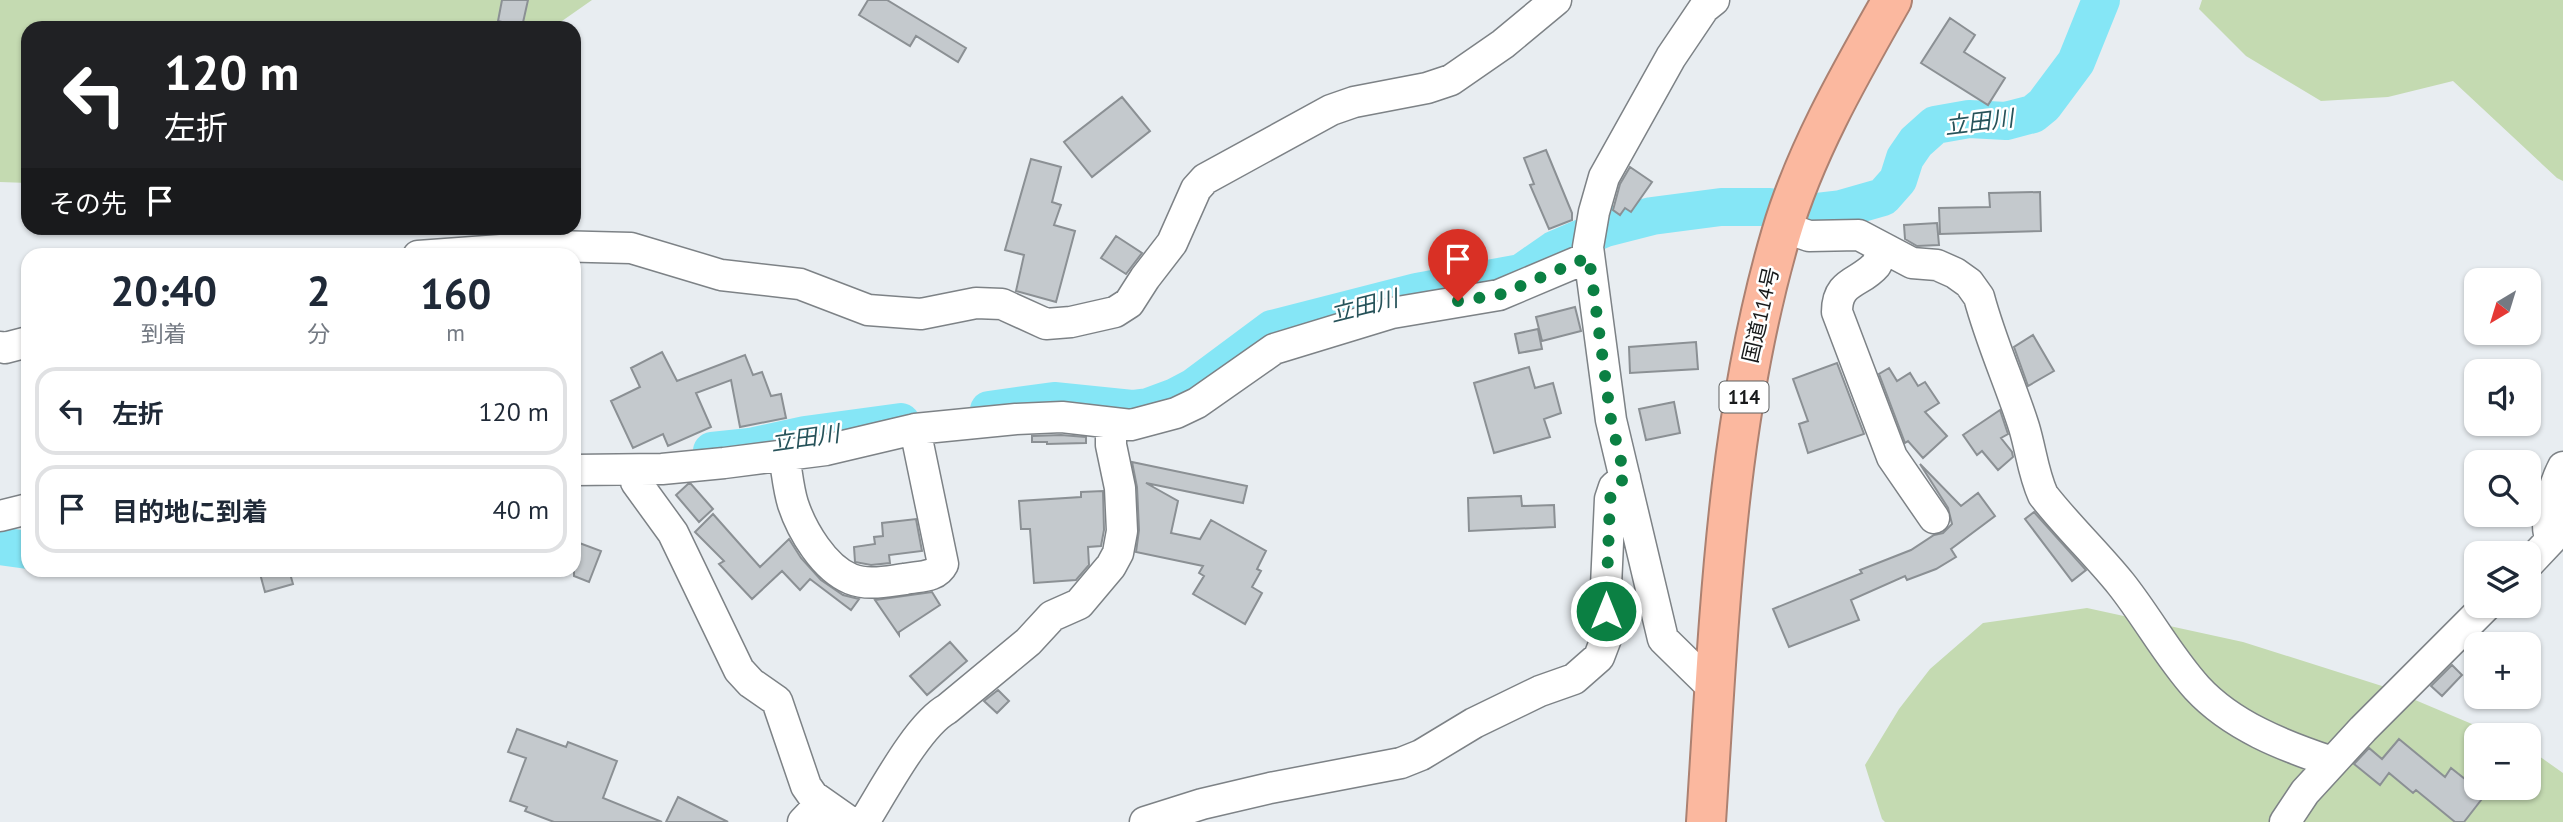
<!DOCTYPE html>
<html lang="ja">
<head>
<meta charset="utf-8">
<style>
	:root { --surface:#fff; --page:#f2f2f3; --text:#1f2937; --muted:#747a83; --line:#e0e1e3 }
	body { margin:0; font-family:"PT Sans","Noto Sans JP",sans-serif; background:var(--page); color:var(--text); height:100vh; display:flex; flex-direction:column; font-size:26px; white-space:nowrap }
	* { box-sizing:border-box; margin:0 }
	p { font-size:23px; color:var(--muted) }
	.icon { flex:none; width:38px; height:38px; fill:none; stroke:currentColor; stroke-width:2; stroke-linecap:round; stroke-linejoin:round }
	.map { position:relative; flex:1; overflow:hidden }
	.side { position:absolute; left:21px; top:248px; width:560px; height:329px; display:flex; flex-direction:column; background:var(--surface); border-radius:21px; box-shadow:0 2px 5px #0004 }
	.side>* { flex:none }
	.top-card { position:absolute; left:21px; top:21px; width:560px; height:214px; border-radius:21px; box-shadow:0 2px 5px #0004; background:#202124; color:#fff; overflow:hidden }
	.needle { width:46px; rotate:218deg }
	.fabs { position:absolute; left:2464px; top:268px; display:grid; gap:14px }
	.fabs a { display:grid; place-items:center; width:77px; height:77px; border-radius:14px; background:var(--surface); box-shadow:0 2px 5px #0004; font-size:35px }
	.pin { position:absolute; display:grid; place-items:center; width:60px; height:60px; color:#fff; margin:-72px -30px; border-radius:50% 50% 50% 0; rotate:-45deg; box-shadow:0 0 7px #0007 }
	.pin .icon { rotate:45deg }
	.me { position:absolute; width:77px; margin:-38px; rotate:0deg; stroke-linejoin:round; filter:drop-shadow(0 0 5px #0008) }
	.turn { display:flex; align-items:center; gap:24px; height:147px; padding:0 28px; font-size:32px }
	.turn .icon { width:91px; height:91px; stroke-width:2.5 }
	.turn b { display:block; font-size:49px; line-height:60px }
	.then { display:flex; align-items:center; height:66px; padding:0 28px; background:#0003; gap:14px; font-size:26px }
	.eta { display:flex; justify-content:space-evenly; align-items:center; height:119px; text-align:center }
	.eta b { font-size:42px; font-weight:600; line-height:49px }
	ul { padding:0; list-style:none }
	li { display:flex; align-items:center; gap:21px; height:88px; margin:0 14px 10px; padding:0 14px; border:4px solid var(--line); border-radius:21px }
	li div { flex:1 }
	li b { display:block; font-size:26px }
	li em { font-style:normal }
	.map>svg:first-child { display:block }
	.green { fill:#c4dab1 }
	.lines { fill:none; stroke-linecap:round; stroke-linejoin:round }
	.river { stroke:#85e6f6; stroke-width:38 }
	.building { fill:#c4c9cd; stroke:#8b9094; stroke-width:2 }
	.minor-casing { stroke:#7d8286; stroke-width:33 }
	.highway-casing { stroke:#ac8171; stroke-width:42 }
	.minor { stroke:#fff; stroke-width:30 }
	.highway { stroke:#fbb89f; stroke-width:38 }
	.route { stroke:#0b8043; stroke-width:12; stroke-dasharray:0 21.6 }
	.labels { text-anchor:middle; stroke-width:5; stroke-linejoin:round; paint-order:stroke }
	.shield { fill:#fff; stroke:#5d5f5f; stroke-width:2 }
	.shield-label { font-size:19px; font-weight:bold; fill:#181a1b }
	.street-label { font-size:21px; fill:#181a1b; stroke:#fff }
	.water-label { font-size:23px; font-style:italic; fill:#27535a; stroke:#fff }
</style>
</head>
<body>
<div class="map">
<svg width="2563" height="822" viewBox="0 0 2563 822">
	<rect width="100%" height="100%" fill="#e8edf1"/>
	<path class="green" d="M0,0H592L552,28H28V183L0,182Z
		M2202,0H2563V181L2557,178L2453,81L2388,97L2321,101L2246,56L2199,9Z
		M2087,608L2243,642L2382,686L2498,735H2476V788H2529V749L2563,773V822H1885L1882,819L1865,765L1899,709L1930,669L1983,623Z"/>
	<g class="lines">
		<path class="river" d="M989,410L1054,401L1132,409L1148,407L1175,397L1194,387L1272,329L1417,292L1521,273L1554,250L1605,228L1652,216L1721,207H1768L1815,212L1841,209L1883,197L1898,180L1905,158L1916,142L1935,125L1969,119L2006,121L2033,114L2044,105L2076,62L2101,0
			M712,451L750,447L805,435L901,422
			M0,546L28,550"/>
	</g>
	<path class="building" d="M502,0H528L522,27L498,21Z
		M868,0H887L966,48L958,62L916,36L910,46L859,15Z
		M1950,18L1975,35L1964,52L2005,78L1988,105L1921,63Z
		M1122,97L1150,131L1092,177L1064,142Z
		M1546,150L1572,213V220L1549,229L1530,185L1534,184L1524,158Z
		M1031,159L1061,167L1052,202L1061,205L1054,225L1075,231L1056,302L1016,291L1024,255L1005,250Z
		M1630,167L1652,182L1631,212L1625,208L1620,215L1613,210L1620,184Z
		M2040,192L2041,231L1940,234L1939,208L1990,207L1989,193Z
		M1937,223L1939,245L1917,246L1905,239L1904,225Z
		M1116,236L1142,253L1126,274L1101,258Z
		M1575,307L1581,331L1542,341L1536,317Z
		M1538,329L1542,349L1519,353L1515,334Z
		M2033,335L2054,371L2028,386L2014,347Z
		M1696,342L1698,369L1630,373L1629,347Z
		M662,352L677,381L745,355L753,375L762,372L771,396L781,394L786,418L740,427L731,380L696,393L711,427L668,446L663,434L633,448L611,401L640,387L631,368Z
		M1837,363L1864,434L1808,453L1799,424L1808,421L1793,379Z
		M1529,367L1535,388L1553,383L1561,413L1544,419L1550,437L1494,453L1474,383Z
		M1889,368L1897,381L1910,373L1918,386L1925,382L1939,403L1925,412L1947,436L1923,458L1908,441L1905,443L1879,374Z
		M1674,402L1680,433L1646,440L1639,409Z
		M2000,410L2008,434L2001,438L2012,452L2013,457L1998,470L1982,451L1977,455L1963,435Z
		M1061,435L1086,437V443L1047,444V442H1032V436Z
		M1132,462L1247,486L1243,503L1146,483L1178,501L1171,533L1200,539L1211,520L1266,551L1257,569L1261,571L1252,587L1262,593L1245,624L1193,594L1204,576L1199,573L1203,566L1136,552L1139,530L1137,487Z
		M1920,464L1961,506L1978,493L1995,516L1951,549L1956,557L1936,569L1907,580L1905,576L1851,600L1859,620L1789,647L1773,609L1862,573L1860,570L1911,550L1934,535L1943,533L1952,524L1948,508Z
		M688,484H691L713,509L699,522L676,495Z
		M1103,491L1104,530L1101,546L1088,547L1089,565L1076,580L1034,583L1030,529H1021L1019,501L1081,497V492Z
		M1521,496L1522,506L1554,505L1555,527L1469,531L1468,498Z
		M2034,512L2086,570L2072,581L2025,519Z
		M713,514L760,567L789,539L801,558L821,580L843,595L859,599L851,610L810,579L800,590L782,571L752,599L719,564L724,561L695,532Z
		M916,519L922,551L889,555L890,563L871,565L855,562L854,547L875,544L874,537L883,536L882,523Z
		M574,541L601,551L589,582L574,576Z
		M259,570H289L293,584L265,592Z
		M932,592L940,605L899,632V635L875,600Z
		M950,642L967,661L927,695L910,676Z
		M2452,665L2462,675L2442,696L2431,686Z
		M998,690L1009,701L997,713L984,701Z
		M517,729L566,747L568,742L617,761L603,798L662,822H554L525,811L527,807L510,801L526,758L508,752Z
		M2399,739L2445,777L2451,768L2485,795L2464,822H2455L2416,790L2413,793L2389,773L2380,785L2354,764L2369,748L2382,759Z
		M678,797L728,822H666Z"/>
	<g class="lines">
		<defs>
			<path id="minor" d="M1714,0L1704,8L1671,57L1604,177L1594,212L1588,247L1611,420L1663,639L1714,689
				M1783,227L1809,236L1859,235L1912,263L1937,265L1955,273L1969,283L1979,297C1991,342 2010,383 2024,427C2031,450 2033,473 2043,495C2067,526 2096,553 2121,584C2148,618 2168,656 2197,688C2232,726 2284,746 2332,762
				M1883,249C1881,254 1879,260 1876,265C1860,284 1837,280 1837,312L1892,457L1934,518
				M418,256L553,246L631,248L721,275L800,284L868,310L921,314L976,303L1002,304L1046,324L1071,322L1115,312L1129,303L1145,278L1172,243L1196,189L1205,179L1331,110L1354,102L1427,88L1451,80L1503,44L1556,0
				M0,347L5,348L28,342
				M784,456C787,471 788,488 793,504C802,531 824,568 851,579C868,586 888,581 905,579C919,576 936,578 943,564L915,429
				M574,470L662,469L724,463L826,450L915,429L1016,419L1062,417L1131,425L1176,413L1197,403L1274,349L1392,313L1499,295L1589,257
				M636,470V482L673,533L739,670L751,683L777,701L806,786L813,796L850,822
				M0,516L28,509
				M2551,539C2542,525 2555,482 2563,467
				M2529,563L2563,527
				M803,822L821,803
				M864,822C883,792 918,725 947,709L1028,642L1052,616L1079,604L1111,566L1118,553L1122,531L1120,488L1111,445V423
				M1145,822L1202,804L1270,788L1401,763L1421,755L1474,723L1540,691L1574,679L1599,657L1607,636L1606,586L1610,499L1614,487L1625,478
				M2285,822L2305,792L2363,729L2486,606"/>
			<path id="highway" d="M1706,822C1719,625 1725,425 1781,234C1805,152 1850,74 1892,0"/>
		</defs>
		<use href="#minor" class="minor-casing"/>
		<use href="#highway" class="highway-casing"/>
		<use href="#minor" class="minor"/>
		<use href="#highway" class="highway"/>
	</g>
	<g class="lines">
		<path class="route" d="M1458,301L1499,295L1589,257L1611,420L1625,478L1614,487L1610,499L1606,611"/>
	</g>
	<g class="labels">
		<rect class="shield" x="1719.5" y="381.5" width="49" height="31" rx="5"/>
		<g class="shield-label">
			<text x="1744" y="404">114</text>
		</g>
		<g class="street-label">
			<text transform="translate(1761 315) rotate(-77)" y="7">国道114号</text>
		</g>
		<g class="water-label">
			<text transform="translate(1979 122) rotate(-7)" y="8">立田川</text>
			<text transform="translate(1364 306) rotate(-14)" y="8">立田川</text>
			<text transform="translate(805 438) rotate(-8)" y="8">立田川</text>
		</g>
	</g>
</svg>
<div class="fabs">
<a><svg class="needle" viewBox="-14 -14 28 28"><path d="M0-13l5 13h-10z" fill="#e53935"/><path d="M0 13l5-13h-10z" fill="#747a83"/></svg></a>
<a><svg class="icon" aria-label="sound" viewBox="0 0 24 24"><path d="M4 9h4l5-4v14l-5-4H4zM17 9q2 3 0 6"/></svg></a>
<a><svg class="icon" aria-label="search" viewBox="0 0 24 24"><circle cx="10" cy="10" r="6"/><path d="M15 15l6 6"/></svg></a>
<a><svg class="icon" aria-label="layers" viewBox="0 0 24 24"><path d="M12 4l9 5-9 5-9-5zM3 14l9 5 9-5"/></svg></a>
<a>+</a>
<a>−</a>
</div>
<div class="pin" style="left:1458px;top:301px;background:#d93025"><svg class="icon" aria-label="arrive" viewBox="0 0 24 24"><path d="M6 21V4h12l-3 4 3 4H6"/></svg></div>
<svg class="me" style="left:1606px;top:611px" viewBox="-20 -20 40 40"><circle r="17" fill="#0b8043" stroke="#fff" stroke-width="3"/><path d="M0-11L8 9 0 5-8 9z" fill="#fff"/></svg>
<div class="top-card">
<div class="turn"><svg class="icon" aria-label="left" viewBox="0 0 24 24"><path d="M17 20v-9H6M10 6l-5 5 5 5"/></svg><div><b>120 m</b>左折</div></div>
<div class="then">その先<svg class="icon" aria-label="arrive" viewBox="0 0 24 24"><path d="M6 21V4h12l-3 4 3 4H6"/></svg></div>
</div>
<section class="side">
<div class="eta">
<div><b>20:40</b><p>到着</p></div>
<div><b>2</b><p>分</p></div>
<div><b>160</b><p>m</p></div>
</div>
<ul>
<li><svg class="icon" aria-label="left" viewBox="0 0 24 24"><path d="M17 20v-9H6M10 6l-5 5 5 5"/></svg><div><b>左折</b></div><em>120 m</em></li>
<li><svg class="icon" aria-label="arrive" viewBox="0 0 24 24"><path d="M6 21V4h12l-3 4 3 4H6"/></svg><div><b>目的地に到着</b></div><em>40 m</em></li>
</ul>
</section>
</div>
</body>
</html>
